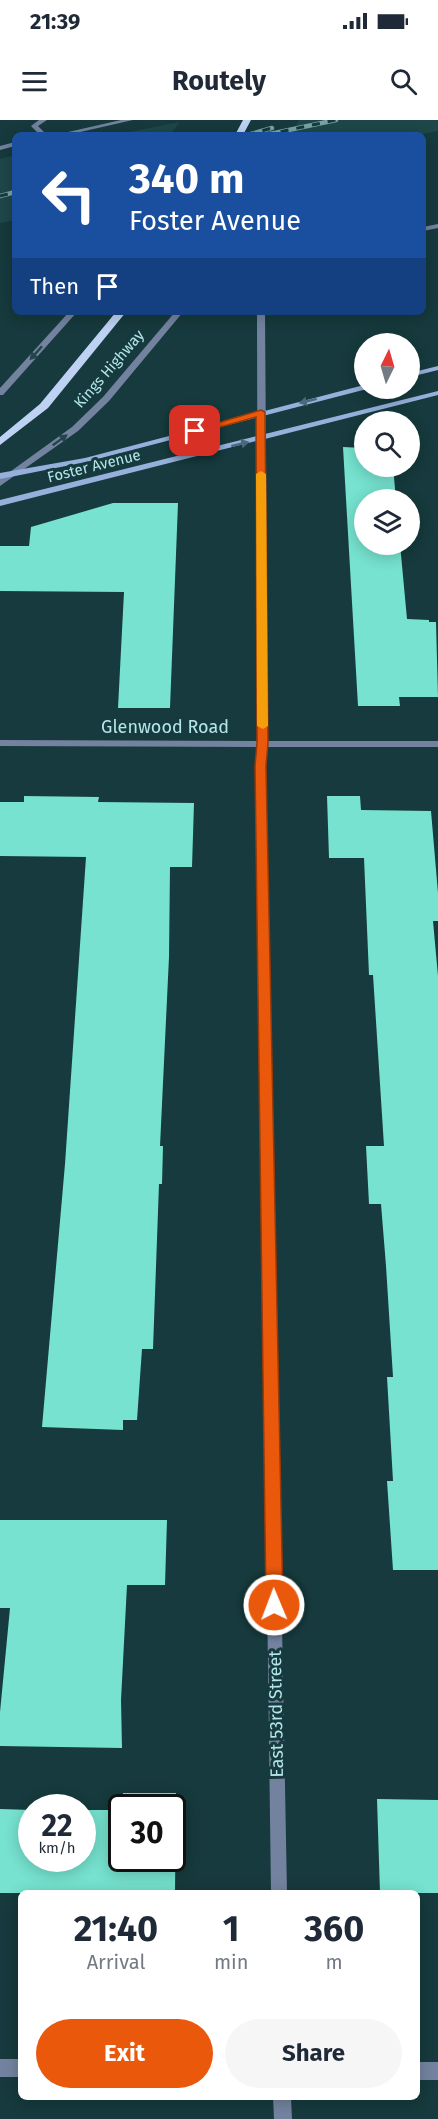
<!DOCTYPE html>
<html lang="en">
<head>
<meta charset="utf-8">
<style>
	:root { --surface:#fff; --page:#f6f6f7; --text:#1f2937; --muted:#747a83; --accent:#ea580c }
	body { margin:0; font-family:"Fira Sans",sans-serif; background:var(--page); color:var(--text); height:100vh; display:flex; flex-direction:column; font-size:22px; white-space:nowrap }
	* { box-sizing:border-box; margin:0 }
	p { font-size:20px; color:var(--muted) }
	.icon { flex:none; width:33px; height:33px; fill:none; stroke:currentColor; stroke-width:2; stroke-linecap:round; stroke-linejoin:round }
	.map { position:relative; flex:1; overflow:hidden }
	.drawer { position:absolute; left:18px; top:1770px; width:402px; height:210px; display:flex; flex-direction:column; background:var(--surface); border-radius:9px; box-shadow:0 3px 15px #0003 }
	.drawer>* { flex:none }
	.guide { position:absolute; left:12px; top:12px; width:414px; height:183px; border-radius:9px; box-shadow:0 3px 15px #0003; background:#1a4fa0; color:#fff; overflow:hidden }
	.needle { width:39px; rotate:5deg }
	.tools { position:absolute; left:354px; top:213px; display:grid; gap:12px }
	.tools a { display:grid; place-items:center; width:66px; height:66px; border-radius:50%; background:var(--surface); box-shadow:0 3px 15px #0003; font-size:30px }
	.speed { position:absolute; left:18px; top:1674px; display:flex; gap:12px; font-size:30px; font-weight:700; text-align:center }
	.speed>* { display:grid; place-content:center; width:78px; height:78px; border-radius:50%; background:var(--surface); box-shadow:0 3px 15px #0003; line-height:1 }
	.speed small { font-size:15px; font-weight:400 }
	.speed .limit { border:3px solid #111; border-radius:9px; background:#fff; color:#111 }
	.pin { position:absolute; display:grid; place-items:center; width:51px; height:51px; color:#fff; margin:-26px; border-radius:12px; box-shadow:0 3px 9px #0006 }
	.me { position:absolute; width:66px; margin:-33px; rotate:359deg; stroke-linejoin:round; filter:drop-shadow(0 0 4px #0008) }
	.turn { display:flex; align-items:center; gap:21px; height:126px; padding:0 18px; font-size:27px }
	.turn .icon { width:78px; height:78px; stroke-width:2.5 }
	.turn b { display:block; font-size:42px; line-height:51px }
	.then { display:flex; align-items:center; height:57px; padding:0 18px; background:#0003; gap:12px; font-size:22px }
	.eta { display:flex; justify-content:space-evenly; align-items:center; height:102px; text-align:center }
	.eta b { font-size:36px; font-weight:700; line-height:42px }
	.button { display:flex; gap:12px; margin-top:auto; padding:12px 18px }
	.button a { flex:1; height:69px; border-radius:36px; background:var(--accent); color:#fff; font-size:24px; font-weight:700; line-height:69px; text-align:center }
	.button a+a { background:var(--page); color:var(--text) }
	.status { display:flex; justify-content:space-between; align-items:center; height:42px; padding:0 30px; background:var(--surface); direction:ltr }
	.status svg { height:16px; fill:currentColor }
	header { display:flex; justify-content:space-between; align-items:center; height:78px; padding:0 18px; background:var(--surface); font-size:27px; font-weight:700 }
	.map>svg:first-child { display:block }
	.built { fill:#1e474a }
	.building { fill:#76e2cf }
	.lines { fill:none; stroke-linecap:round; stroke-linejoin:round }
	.service { fill:#73839f; fill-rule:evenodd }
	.minor { fill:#73839f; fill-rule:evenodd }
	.tertiary { fill:#73839f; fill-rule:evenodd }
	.secondary { fill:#96b0dc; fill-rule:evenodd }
	.primary { fill:#bed2f4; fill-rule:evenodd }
	.rail-casing { stroke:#77a4a7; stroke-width:4.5 }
	.rail { stroke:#163a3d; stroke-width:3; stroke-dasharray:8; stroke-linecap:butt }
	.oneway { fill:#24454c }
	.oneway2 { fill:#49697d }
	.route { fill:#ea580c; stroke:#983908; stroke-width:1.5 }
	.slow { fill:#f59e0b }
	.labels { text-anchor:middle; stroke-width:6; stroke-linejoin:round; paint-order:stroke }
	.far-street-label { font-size:15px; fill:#b4e6e9; stroke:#163a3d }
	.street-label { font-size:18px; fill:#b4e6e9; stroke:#163a3d }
</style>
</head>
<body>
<div class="status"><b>21:39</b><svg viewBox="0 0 49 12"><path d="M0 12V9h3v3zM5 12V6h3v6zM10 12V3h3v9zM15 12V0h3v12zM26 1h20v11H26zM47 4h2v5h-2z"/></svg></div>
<header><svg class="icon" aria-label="menu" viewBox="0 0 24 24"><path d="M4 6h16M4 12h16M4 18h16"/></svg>Routely<svg class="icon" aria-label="search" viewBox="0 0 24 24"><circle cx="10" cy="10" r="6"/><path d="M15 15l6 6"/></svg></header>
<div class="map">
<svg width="438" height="1999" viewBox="0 0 438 1999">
	<rect width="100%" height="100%" fill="#163a3d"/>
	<path class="built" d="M299,0H438V11L418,15H290Z
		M180,2L170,15H114Z
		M15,35V100L0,103V39Z"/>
	<path class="building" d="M343,327L364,328V346H393L396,380H364V424H400L407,499L429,500V502H436L438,577H399L400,586H358Z
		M113,383H178L170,588H118L124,472L0,471V426H29L31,407Z
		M24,676L99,677L98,682L194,683L192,747H170L169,837L160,1026H163L162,1064H159L153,1229H142L137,1300H123V1310L42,1307L65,1044L86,737L0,736V682H24Z
		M327,676H360L361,690L431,691L438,773V801H433L438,856V1450H393L387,1361H393L387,1257H393L386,1146L381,1084H369L366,1026H384L373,855H369L364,738H329Z
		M0,1400H167L165,1465H127L121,1580L122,1628L0,1626V1592L10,1488H0Z
		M123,1673H176L175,1773H0V1689L32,1690V1738H82V1690H122V1738H172V1688H122Z
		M377,1679L438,1680V1773H380Z"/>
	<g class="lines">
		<path class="service" d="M39,0H47L38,6L47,15H40L31,6Z"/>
		<path class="minor" d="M121,0H133L67,15H55Z
			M15,22V26L0,30V26Z
			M438,104V108L423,111V107Z
			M257,192H265L268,621H438V627H268L266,646L287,1773H271L256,646L258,627L0,626V620L258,621Z
			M0,1939H21V1957H0Z
			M417,1942H438V1960H417Z
			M273,1977H291L292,1999H274Z"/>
		<path class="tertiary" d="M69,192H77L3,275H0V268Z
			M175,192H183L109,281L78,311L0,366V359L72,307L103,277Z"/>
		<path class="secondary" d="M438,246V250L410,257V253Z
			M364,265V268L367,269L86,342L0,359V353L85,338Z
			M438,271V275L0,386V380Z"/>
		<path class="primary" d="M243,0H251L243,15H235Z
			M116,192H126L48,288L0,325V317L40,284Z"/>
		<defs>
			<path id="rail" d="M247,15L272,8
				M265,15L336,0
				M0,76L15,72"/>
		</defs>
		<use href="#rail" class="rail-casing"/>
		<use href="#rail" class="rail"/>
	</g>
	<defs><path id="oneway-solid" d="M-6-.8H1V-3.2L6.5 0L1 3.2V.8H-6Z" transform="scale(1.5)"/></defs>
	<g class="oneway">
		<use href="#oneway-solid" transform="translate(36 233) rotate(132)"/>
		<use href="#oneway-solid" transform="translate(60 320) rotate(-36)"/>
	</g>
	<g class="oneway2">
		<use href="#oneway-solid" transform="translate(308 281) rotate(166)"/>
		<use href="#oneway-solid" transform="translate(240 324) rotate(-14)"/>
	</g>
	<path class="route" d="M261,290L265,292L268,623L266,646L283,1485L280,1490L274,1493L269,1490L266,1485L255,646L257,623L256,297L195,314L190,311Z"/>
	<path class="slow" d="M261,351L266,354L268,606L263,609L257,606L256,354Z"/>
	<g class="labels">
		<g class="far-street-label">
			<text transform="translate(109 249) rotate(-49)" y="5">Kings Highway</text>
			<text transform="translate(94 346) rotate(-14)" y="5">Foster Avenue</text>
		</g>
		<g class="street-label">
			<text x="165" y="613">Glenwood Road</text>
			<text transform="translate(276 1594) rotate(-91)" y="6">East 53rd Street</text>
		</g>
	</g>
</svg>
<div class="tools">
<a><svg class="needle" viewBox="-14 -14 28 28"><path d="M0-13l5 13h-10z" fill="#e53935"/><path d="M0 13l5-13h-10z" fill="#747a83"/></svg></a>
<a><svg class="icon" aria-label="search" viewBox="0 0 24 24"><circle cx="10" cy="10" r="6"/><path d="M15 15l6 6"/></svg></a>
<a><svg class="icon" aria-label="layers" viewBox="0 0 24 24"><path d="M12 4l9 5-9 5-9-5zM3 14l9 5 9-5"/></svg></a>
</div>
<div class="speed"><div>22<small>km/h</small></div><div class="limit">30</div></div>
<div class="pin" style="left:195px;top:311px;background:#d93025"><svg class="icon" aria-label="arrive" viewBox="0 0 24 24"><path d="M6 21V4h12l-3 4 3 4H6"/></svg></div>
<svg class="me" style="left:274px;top:1485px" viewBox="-20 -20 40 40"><circle r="17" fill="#ea580c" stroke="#fff" stroke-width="3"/><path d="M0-11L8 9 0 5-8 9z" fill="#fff"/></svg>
<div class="guide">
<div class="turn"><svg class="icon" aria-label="left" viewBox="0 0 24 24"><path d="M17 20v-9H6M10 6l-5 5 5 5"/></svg><div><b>340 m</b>Foster Avenue</div></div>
<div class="then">Then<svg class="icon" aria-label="arrive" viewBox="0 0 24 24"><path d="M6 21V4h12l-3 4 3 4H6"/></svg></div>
</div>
<section class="drawer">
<div class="eta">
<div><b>21:40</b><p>Arrival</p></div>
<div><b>1</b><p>min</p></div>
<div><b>360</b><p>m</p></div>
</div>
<div class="button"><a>Exit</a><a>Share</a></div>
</section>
</div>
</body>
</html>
